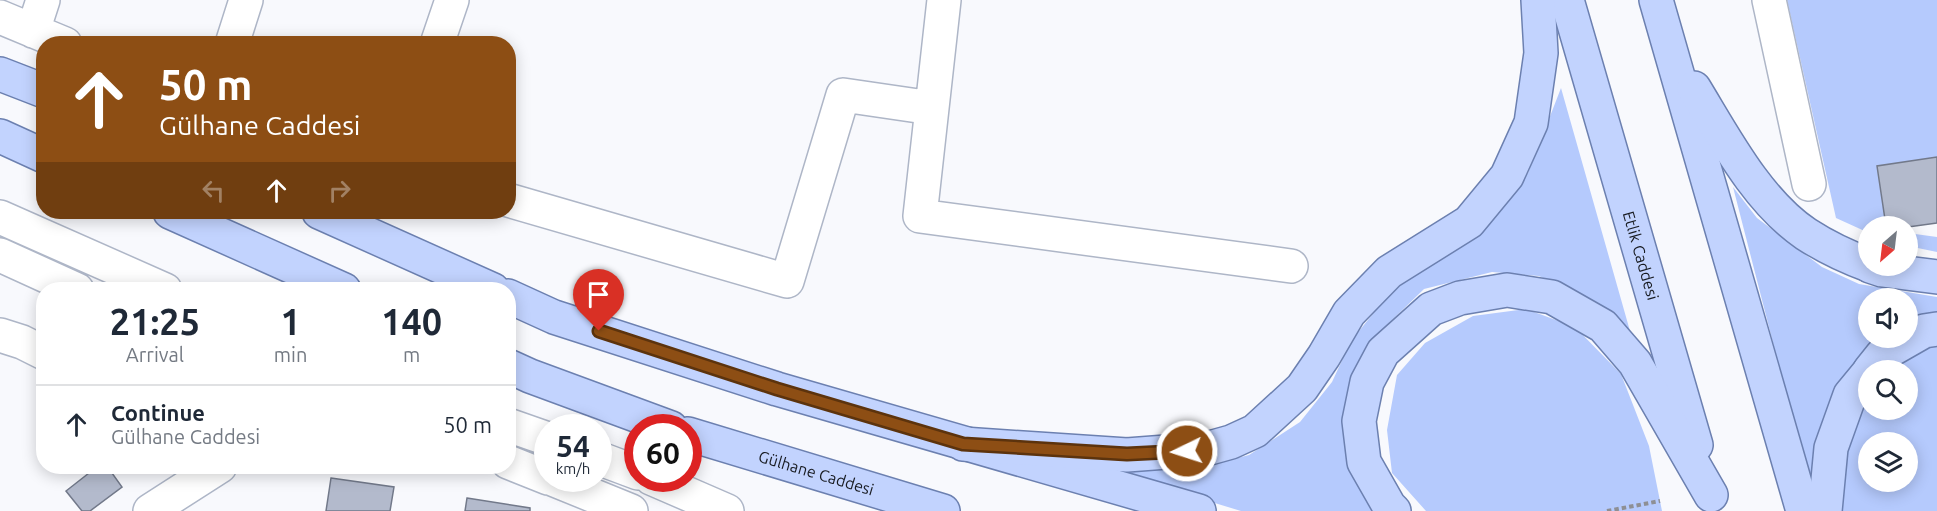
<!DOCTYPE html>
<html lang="en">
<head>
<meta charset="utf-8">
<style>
	:root { --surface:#fff; --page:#f2f2f3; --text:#1f2937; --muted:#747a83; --line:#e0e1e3 }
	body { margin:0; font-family:Ubuntu,sans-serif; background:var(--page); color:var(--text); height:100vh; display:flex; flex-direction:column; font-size:22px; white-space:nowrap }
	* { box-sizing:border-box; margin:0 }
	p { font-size:20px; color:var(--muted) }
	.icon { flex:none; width:33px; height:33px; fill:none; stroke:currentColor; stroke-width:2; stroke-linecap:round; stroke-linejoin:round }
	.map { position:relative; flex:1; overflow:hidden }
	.side { position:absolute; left:36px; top:282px; width:480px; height:192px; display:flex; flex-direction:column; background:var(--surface); border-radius:24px; box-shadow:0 3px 15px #0003 }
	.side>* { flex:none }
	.top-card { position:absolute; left:36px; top:36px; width:480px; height:183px; border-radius:24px; box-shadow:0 3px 15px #0003; background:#8d4e14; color:#fff; overflow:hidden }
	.needle { width:39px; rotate:208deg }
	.fabs { position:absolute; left:1858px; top:216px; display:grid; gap:12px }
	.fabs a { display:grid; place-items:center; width:60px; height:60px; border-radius:50%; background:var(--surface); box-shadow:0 3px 15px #0003; font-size:30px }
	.speed { position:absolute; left:534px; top:414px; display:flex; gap:12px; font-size:30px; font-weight:700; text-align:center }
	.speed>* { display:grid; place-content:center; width:78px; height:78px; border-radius:50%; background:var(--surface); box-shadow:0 3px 15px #0003; line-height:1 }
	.speed small { font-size:15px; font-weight:400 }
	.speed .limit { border:9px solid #d22; background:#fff; color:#111 }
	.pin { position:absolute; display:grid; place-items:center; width:51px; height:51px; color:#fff; margin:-62px -26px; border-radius:50% 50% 50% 0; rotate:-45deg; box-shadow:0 0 6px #0007 }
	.pin .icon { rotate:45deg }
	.me { position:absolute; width:66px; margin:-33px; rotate:266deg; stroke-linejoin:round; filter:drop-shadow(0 0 4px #0008) }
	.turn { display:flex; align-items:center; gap:21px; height:126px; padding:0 24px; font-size:27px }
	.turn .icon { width:78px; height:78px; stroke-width:2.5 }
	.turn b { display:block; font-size:42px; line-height:51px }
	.lanes { display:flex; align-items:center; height:57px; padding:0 24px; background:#0003; justify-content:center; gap:30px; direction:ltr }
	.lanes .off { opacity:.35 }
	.eta { display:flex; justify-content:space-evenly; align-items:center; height:102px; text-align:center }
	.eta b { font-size:36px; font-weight:600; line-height:42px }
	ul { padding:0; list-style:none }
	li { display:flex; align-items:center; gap:18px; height:78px; padding:0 24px; border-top:2px solid var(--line) }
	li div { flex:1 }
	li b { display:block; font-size:22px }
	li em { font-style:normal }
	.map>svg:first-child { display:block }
	.forest { fill:#b5cafd; fill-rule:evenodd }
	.building { fill:#b3bacc; stroke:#72798a; stroke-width:1.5 }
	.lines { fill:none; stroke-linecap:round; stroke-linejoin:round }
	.minor-casing { stroke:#aeb6c7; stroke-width:36 }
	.major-casing { stroke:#6c80b0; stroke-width:36 }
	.path { stroke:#8e8f94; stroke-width:4; stroke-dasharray:4.5 3; stroke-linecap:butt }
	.minor { stroke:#fff; stroke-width:33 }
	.major { stroke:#c2d3fe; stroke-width:33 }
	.route-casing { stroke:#5c330d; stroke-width:15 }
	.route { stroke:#8d4e14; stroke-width:10 }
	.labels { text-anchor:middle; stroke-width:4.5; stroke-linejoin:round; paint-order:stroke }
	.street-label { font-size:16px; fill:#181b21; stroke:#fff }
</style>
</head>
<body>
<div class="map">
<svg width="1937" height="511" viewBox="0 0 1937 511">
	<rect width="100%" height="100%" fill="#f8f9fd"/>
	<path class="forest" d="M1787,0H1937V157L1877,166L1886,226H1869V233L1836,218Z
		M1561,88L1630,331L1609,314L1585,299L1539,276L1492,272L1424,289L1389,323L1367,357L1349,396L1344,432L1350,467L1374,511H1241L1080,462L1203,467L1249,455L1300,422L1332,382L1351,341L1380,305L1419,268L1479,229L1528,173Z
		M1733,187L1757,218L1822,267L1859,284L1937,297V316L1908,325V298H1869V338H1889L1822,472L1807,475Z
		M1908,233L1937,237V252L1908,246Z
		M1526,309L1575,327L1621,374L1649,446L1662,511H1426L1392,473L1387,430L1397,375L1425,343L1473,316Z
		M1937,345V511H1840L1839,465L1853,419L1869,395V410H1908V370H1892L1926,348ZM1869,442H1908V482H1869Z"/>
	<path class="building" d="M1937,157V223L1908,227L1886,226L1877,166Z
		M98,466H107L122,487L90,511H82L66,491Z
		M331,478L394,487L390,511H326Z
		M467,498L530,508V511H465Z"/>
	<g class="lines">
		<defs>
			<path id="minor" d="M944,0L920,216L1291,266
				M1769,0L1809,184
				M0,17L65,44
				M33,31L43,0
				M232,44L246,0
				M437,44L452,0
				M508,200L787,281L843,95L932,108
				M0,217L165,290
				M0,255L77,290
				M0,335L22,342L44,353
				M508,425L548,439
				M598,458L638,473
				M508,462L548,478
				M550,478L631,511
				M651,478L727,511
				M150,511L220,466"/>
			<g id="major">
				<path id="s1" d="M1567,0L1696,445"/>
				<path d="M1656,0L1803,511"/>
				<path d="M0,74L44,91"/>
				<path d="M1694,88C1724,137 1757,201 1806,234C1826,247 1847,257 1869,265"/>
				<path d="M0,136L44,156"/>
				<path d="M170,212L344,290"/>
				<path d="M319,212L493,290"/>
				<path d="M1870,266L1882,270L1937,277"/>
				<path d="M508,296L554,317L777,389L1199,511"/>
				<path d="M508,366L530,376L671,428"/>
				<path d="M1870,370L1882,355L1924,331L1937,329"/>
				<path id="s2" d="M688,434L943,511"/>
				<path d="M963,444L1127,455L1206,449L1231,442L1255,431L1302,388L1324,356L1349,313L1389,272L1469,222L1507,176L1531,123L1541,53L1538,0"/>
				<path d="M1394,511L1389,506L1364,462L1359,421L1367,382L1383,352L1431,309L1460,298L1507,290L1552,297L1603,326L1635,363L1711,495"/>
				<path d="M1825,511L1831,448L1850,395L1869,372"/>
			</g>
		</defs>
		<use href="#minor" class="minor-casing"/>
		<use href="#major" class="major-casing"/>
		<path class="path" d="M1607,511L1660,501"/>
		<use href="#minor" class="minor"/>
		<use href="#major" class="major"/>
	</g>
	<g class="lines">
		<defs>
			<path id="route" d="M599,331L777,389L963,444L1127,454L1187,451"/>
		</defs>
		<use href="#route" class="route-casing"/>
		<use href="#route" class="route"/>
	</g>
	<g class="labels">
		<g class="street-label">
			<text dy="6" stroke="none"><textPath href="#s1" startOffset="266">Etlik Caddesi</textPath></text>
			<text dy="6" stroke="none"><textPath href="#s2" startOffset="134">Gülhane Caddesi</textPath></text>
		</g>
	</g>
</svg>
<div class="fabs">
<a><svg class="needle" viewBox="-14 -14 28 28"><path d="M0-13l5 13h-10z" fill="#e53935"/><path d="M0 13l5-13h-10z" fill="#747a83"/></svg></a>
<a><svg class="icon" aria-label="sound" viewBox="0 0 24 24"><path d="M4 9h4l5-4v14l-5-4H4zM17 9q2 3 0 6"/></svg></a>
<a><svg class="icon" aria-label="search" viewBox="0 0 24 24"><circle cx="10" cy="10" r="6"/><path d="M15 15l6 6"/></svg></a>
<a><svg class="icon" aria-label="layers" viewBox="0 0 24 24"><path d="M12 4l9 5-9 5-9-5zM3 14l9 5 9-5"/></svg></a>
</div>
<div class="speed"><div>54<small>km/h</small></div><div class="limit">60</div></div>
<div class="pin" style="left:599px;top:331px;background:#d93025"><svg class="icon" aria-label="arrive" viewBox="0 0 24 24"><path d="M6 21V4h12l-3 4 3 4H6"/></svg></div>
<svg class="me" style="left:1187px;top:451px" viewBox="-20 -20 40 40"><circle r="17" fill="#8d4e14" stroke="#fff" stroke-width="3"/><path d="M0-11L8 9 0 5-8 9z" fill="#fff"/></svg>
<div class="top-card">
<div class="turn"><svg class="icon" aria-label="ahead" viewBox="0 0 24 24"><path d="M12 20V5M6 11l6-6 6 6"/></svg><div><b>50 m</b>Gülhane Caddesi</div></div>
<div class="lanes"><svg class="icon off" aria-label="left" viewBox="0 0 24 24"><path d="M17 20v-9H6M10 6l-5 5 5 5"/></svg><svg class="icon" aria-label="ahead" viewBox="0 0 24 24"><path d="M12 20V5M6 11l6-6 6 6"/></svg><svg class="icon off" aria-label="right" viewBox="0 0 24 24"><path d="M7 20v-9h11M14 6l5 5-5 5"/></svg></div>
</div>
<section class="side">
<div class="eta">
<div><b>21:25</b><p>Arrival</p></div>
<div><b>1</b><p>min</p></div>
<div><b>140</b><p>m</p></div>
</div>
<ul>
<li><svg class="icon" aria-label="ahead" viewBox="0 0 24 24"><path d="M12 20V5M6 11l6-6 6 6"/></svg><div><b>Continue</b><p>Gülhane Caddesi</p></div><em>50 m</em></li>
</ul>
</section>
</div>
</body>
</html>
